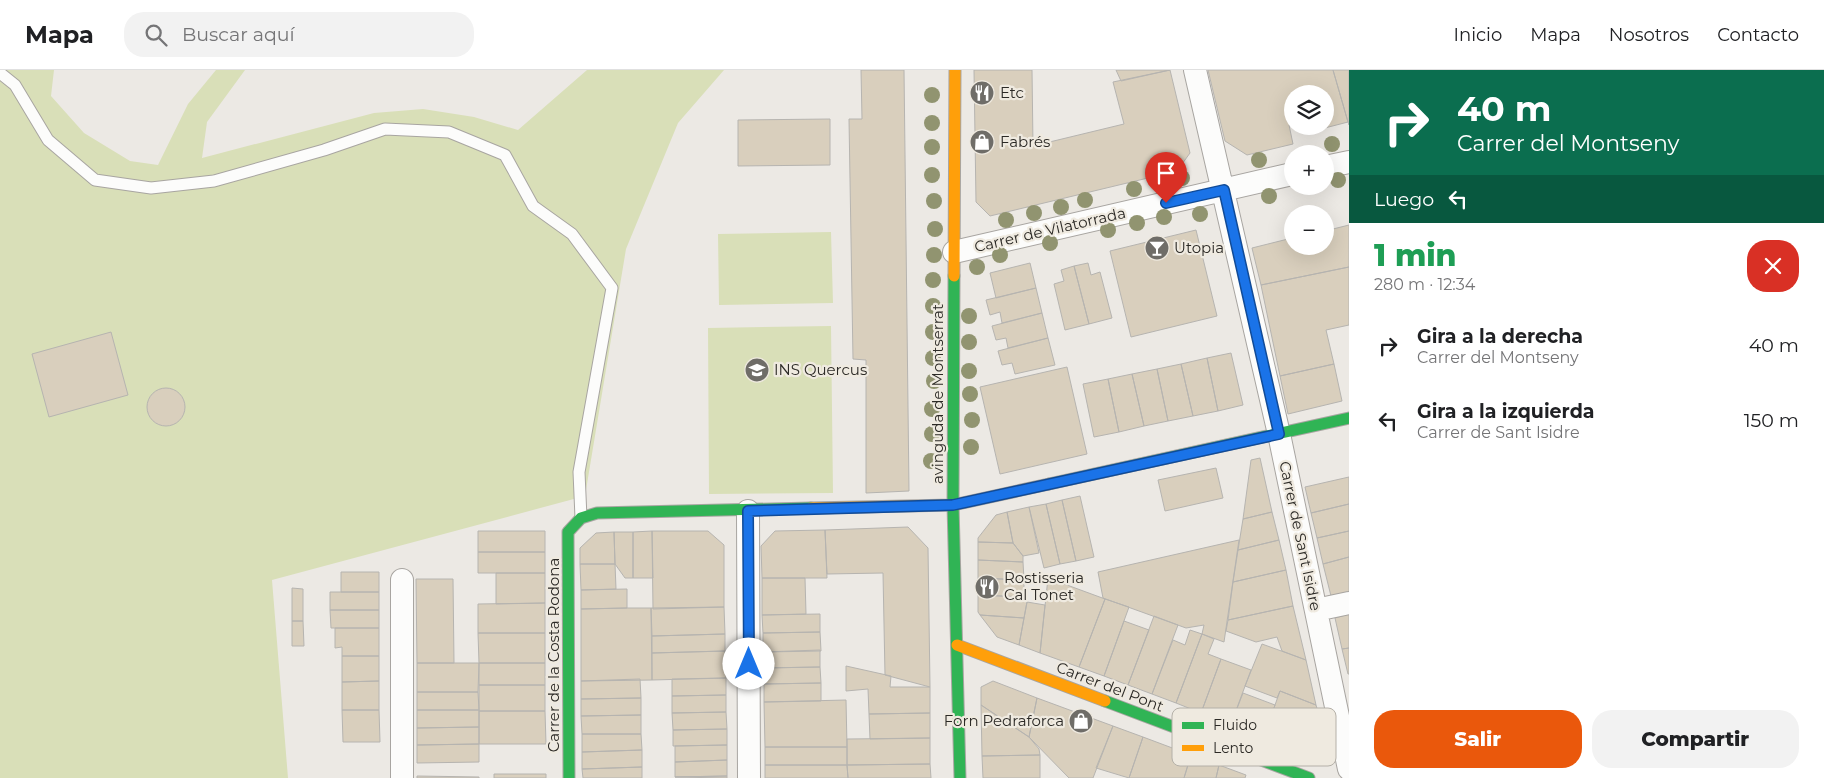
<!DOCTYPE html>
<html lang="es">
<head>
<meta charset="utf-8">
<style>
	:root { --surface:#fff; --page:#f2f2f2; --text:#202124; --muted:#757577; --line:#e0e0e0; --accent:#ea580c }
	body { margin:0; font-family:Montserrat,sans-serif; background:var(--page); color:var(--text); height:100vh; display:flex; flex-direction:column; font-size:19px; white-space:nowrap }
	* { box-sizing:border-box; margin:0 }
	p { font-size:16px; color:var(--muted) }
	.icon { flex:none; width:28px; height:28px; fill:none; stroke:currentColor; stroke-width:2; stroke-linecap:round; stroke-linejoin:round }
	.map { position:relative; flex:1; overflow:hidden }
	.details { display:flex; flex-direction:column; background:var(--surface); width:475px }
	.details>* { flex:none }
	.banner { background:#0b6e4f; color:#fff; overflow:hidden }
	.fabs { position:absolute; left:1284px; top:15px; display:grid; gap:10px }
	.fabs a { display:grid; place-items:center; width:50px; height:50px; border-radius:50%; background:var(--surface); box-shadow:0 5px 20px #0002; font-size:25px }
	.pin { position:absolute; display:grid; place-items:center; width:42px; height:42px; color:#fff; margin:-51px -21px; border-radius:50% 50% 50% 0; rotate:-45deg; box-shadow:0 0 5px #0007 }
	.pin .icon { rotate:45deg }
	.me { position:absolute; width:55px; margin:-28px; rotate:0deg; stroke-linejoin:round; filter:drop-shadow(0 0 4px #0008) }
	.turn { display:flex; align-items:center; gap:18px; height:105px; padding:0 25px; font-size:22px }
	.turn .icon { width:65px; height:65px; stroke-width:2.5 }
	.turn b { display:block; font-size:35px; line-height:42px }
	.then { display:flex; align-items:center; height:48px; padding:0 25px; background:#0003; gap:10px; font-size:19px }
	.round { display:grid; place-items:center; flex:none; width:52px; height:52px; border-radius:20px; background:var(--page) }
	.overview { display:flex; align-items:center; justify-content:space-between; height:85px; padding:0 25px }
	h1 { font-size:30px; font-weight:800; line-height:38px; color:#1e9e55 }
	.button { display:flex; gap:10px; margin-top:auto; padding:10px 25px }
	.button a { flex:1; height:58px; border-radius:20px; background:var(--accent); color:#fff; font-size:20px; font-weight:800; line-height:58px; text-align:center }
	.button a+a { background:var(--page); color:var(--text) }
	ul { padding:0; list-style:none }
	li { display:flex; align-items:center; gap:15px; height:75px; padding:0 25px }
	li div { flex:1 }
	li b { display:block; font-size:19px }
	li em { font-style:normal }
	header { display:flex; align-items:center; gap:30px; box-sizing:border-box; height:70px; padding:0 25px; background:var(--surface); border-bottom:1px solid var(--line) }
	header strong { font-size:24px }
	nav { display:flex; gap:28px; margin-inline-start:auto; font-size:18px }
	.search { width:350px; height:45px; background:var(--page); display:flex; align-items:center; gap:12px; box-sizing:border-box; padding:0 18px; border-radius:20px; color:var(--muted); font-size:19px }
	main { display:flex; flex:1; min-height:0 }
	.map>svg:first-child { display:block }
	.green { fill:#d9dfb8 }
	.building { fill:#d9cfbd; stroke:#b6b4b0 }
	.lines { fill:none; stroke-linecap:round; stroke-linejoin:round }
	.lane-casing { stroke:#a8a5a1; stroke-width:13 }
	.street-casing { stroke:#a8a5a1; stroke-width:24 }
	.fast-casing { stroke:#a8a5a1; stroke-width:13 }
	.slow-casing { stroke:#a8a5a1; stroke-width:13 }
	.lane { stroke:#fcfcfb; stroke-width:11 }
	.street { stroke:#fcfcfb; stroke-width:22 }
	.fast { stroke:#30b455; stroke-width:11 }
	.slow { stroke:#ff9f0a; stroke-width:11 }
	.tree { fill:#919470 }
	.route-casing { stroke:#114b97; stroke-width:12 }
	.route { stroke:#1a73e8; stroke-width:9 }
	.labels { text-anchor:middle; stroke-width:4.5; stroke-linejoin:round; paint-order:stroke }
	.poi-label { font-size:15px; fill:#2c2a26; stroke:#efeae0; text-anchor:start }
	.street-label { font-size:15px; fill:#2c2a26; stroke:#efeae0 }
	.key { fill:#efeae0; stroke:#b4b0a8; stroke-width:1 }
	.key-label { font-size:14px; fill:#2c2a26 }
</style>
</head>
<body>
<header>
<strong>Mapa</strong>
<div class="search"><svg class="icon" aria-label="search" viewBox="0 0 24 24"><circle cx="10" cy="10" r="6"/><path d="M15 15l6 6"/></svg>Buscar aquí</div>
<nav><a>Inicio</a><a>Mapa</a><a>Nosotros</a><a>Contacto</a></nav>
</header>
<main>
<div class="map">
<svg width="1349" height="708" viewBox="0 0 1349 708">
	<rect width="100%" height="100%" fill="#ece9e4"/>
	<path class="green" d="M0,0H54L51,26L84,63L130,91L158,95L188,34L216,0H245L207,52L202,88L374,43L423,39L474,47L518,60L587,0H724L678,53L626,179L585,426L272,510L288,708H0Z
		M831,162L833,233L719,235L718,164Z
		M831,256L833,423L709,424L708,258Z"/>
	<path class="building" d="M861,0H904L909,421L866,423V290L853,289L849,49H862Z
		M974,0H1032L1033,76L1124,54L1113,12L1170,0L1190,83L1177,101L990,146L976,132Z
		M1116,0H1170L1121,11Z
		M1208,0H1333L1348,52L1317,60L1316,56H1325V24H1292V55H1289L1293,74L1247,85L1225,71Z
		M1333,0H1349V55L1348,52Z
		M830,49V95L738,96V50Z
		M1349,155V197L1261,215L1252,178L1292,168V176H1325V161Z
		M1196,160L1217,246L1131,267L1110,181Z
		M1030,193L1036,218L996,228L990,203Z
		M1088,193L1091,205L1100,202L1112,248L1089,254L1074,196Z
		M1074,196L1089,254L1065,260L1054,214L1064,211L1061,200Z
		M1349,197V255L1326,260L1334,294L1280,306L1261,215Z
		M1036,218L1042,243L1002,253L1000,242L990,245L986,230Z
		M1042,243L1048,268L1008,278L1006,268L996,270L992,256Z
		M111,262L128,325L49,347L32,284Z
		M1048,268L1055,295L1015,304L1012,293L1002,295L998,281Z
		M1231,283L1243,335L1218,341L1207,288Z
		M1207,288L1218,341L1193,346L1181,294Z
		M1181,294L1193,346L1168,351L1157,299Z
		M1334,294L1342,331L1288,344L1280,306Z
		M1067,297L1087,384L1000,404L980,317Z
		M1157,299L1168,351L1144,356L1132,304Z
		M1132,304L1144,356L1119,362L1108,309Z
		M1108,309L1119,362L1094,367L1083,314Z
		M147 337a19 19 0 1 1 38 0a19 19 0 1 1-38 0Z
		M1260,388L1272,442L1243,449L1251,390Z
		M1216,398L1223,428L1165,441L1158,410Z
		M1349,407V434L1311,443L1305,417Z
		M1080,426L1094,487L1076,491L1062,430Z
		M1062,430L1076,491L1060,494L1046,434Z
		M1046,434L1060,494L1044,498L1029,437Z
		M1349,434V461L1317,468L1311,443Z
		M1029,437L1039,483L1023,486L1013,473L1007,442Z
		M1007,442L1013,473L978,472V468L996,445Z
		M1272,442L1279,470L1238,480L1243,449Z
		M908,457L928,478L930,617L885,605L883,503L827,504L825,460Z
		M825,460L827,508H762L761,476L775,461Z
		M478,461H545V482H478Z
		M652,461L653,508H633V462Z
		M652,461H708L724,475V537L653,539Z
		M1349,461V487L1323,494L1317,468Z
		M614,462L615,494H580V478L596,463Z
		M614,462H633V508H625L615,494Z
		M1239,470L1224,572L1202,564L1204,555L1186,558L1103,528L1098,502Z
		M1279,470L1286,500L1233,512L1238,480Z
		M978,472L1013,473L1023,486V492L978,490Z
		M478,482H545V503H478Z
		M1349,487V522L1331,526L1323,494Z
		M978,490L1023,492L1024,510L978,508Z
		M580,494H615L616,519L581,520Z
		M1286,500L1293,536L1228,550L1233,512Z
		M341,502H379V522H341Z
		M496,503H545V533L496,534Z
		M762,508H805L806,544L762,545Z
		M978,508L1024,510V527L978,525Z
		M1048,508L1105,529L1079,597L1040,583Z
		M416,509H453L454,593H417Z
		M292,518L303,519V551H292Z
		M627,519V538L581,539V520Z
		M330,522H379V540H330Z
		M978,525L1024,527L1027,532L1024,548L980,545L978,542Z
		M1105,529L1129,537L1104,606L1079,597Z
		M1027,532L1045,535L1040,583L1019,575Z
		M545,533V563H478V534Z
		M1293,536L1306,590L1282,581L1277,567L1256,572L1226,561L1228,550Z
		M724,537L725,564L652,566L651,538Z
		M627,538H651L652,610L581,611V539Z
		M330,540H379V558H331Z
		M820,544V562L763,563L762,545Z
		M1349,544V578L1342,579L1335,548Z
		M980,545L1024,548L1019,575L997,567Z
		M1154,546L1178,555L1152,624L1128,615Z
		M292,551H303L304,576H292Z
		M1124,551L1149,560L1128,615L1104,606Z
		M335,558H379V586H342V577L335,578Z
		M1190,560L1202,564L1176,633L1152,624L1173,570L1185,575Z
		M820,562L821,581L763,582V563Z
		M478,563H545V593H479Z
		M725,564V581L652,583V566Z
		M1202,564L1214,569L1208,584L1221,589L1201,643L1176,633Z
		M1262,574L1306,590L1316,635L1280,621L1277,628L1245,616Z
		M1349,578V604H1348L1342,579Z
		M820,580V597L763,598V582Z
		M725,581L726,608L652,610V583Z
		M342,586H379V611L342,612Z
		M1221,589L1251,600L1231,654L1201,643Z
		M417,593H479L478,622H417Z
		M479,593H545V615H479Z
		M846,596L891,606L890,617H930V643L869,644L868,619L846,621Z
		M820,597L821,613L764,614L763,598Z
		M726,608V625L672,626V609Z
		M640,609L641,628L581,629V611Z
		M379,611V640H342V612Z
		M993,611L1037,628L1029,667L981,635V617Z
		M821,613V631L764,632V614Z
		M479,615H545V641H479Z
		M1280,621L1316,635L1321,652L1292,676L1264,666Z
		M417,622H478L479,640H417Z
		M1243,623L1275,635L1264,666L1231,654Z
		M726,625V642L672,643V626Z
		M641,628V645L581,646V629Z
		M1037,628L1113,656L1093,708H1069L1029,667Z
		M846,630L847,677H765L764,632Z
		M981,635L1029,667L1039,679L1040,685L982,686Z
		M342,640H379L380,672H343Z
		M417,640H479V657L417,658Z
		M479,641H545L546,674H479Z
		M726,642L727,659L673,660L672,643Z
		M930,643V668L870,669L869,644Z
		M641,645V664H582L581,646Z
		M1113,656L1143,667L1129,708L1096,698Z
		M479,657V674L417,675V658Z
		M727,659V675L673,676V660Z
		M582,664H641L642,680L582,682Z
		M1143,667L1191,685L1184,708H1129Z
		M930,668V694L847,695V669Z
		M479,674V692L417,693V675Z
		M727,675V690L675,692V676Z
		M765,677H847V695H765Z
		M642,680V697L582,699V682Z
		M1040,685V708H983L982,686Z
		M1191,685L1219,695L1216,708H1184Z
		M727,690V706L675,707V692Z
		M930,694L931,708H848L847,695Z
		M765,695H847L848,708H765Z
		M1219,695L1246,705L1245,708H1216Z
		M642,697V708H583L582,699Z
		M494,704H546V708H494Z
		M417,706L479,707V708H417Z
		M727,706V708L675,707Z"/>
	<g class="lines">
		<defs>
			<path id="lane" d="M0,3L15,15L48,70L95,110L151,118L214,111L324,80L385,59L449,62L505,85L533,136L572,164L612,218L579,402L581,448"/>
			<path id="street" d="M1195,0L1279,364L1349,699
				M1325,97L1349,92
				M954,182L1292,104
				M748,441L749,708
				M402,510V708
				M1316,540L1349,533"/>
			<path id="fast" d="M954,206L953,435L960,708
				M1049,414L1349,348
				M1105,631L1309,708
				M569,708L568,462L581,448L597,443L811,438"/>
			<path id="slow" d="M954,206L955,0
				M811,438L953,435L1049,414
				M957,575L1105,631"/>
		</defs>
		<use href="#lane" class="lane-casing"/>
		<use href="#street" class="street-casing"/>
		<use href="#fast" class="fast-casing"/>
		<use href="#slow" class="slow-casing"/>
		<use href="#lane" class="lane"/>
		<use href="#street" class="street"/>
		<use href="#fast" class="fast"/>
		<use href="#slow" class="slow"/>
	</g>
	<g class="tree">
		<circle cx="932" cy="25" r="8"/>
		<circle cx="932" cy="53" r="8"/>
		<circle cx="1332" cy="74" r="8"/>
		<circle cx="932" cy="77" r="8"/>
		<circle cx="1259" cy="90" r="8"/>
		<circle cx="932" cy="105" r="8"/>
		<circle cx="1182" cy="108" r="8"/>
		<circle cx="1338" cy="110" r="8"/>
		<circle cx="1161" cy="114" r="8"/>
		<circle cx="1134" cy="119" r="8"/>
		<circle cx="1269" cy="126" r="8"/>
		<circle cx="1085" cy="130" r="8"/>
		<circle cx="934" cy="131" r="8"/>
		<circle cx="1061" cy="137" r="8"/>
		<circle cx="1034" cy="143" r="8"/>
		<circle cx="1200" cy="144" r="8"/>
		<circle cx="1164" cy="147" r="8"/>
		<circle cx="1006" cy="150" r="8"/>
		<circle cx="1137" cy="153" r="8"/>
		<circle cx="935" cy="159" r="8"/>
		<circle cx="1108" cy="160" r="8"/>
		<circle cx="1050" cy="173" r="8"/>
		<circle cx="934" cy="185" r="8"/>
		<circle cx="1000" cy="185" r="8"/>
		<circle cx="977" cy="197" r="8"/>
		<circle cx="933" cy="210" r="8"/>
		<circle cx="933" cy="236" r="8"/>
		<circle cx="969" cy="246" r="8"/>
		<circle cx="933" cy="262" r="8"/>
		<circle cx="969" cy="272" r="8"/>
		<circle cx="933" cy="288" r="8"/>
		<circle cx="969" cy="301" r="8"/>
		<circle cx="934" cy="311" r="8"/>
		<circle cx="970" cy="324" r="8"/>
		<circle cx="932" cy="339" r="8"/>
		<circle cx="972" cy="350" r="8"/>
		<circle cx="932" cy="364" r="8"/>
		<circle cx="971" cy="377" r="8"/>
		<circle cx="931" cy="391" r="8"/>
	</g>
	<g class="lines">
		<defs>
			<path id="route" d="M749,594L748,441L953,435L1279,364L1224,120L1166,133"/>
		</defs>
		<use href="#route" class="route-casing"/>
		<use href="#route" class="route"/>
	</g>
	<defs>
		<symbol id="restaurant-disc" viewBox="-11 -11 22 22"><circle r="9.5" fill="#6f6d68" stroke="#efeae0"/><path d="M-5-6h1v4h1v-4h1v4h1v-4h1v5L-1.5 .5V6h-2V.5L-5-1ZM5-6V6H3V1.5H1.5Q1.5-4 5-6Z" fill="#fff"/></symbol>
		<symbol id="shop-disc" viewBox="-11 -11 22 22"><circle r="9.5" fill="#6f6d68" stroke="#efeae0"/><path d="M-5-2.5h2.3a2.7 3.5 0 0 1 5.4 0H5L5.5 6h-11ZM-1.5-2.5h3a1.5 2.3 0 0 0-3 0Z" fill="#fff"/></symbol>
		<symbol id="bar-disc" viewBox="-11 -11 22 22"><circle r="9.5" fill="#6f6d68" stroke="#efeae0"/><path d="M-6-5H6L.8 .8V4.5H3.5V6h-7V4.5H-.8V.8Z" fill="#fff"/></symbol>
		<symbol id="school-disc" viewBox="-11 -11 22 22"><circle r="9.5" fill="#6f6d68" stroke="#efeae0"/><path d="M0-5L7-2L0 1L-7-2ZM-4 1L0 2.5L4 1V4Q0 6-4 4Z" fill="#fff"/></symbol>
	</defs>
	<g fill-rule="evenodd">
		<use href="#restaurant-disc" x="968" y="9" width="28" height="28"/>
		<use href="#shop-disc" x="968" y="58" width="28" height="28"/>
		<use href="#bar-disc" x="1143" y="164" width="28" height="28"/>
		<use href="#school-disc" x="743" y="286" width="28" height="28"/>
		<use href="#restaurant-disc" x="973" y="503" width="28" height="28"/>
		<use href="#shop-disc" x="1067" y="637" width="28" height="28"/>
	</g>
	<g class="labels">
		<g class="poi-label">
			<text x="1000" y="28">Etc</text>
			<text x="1000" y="77">Fabrés</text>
			<text x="1174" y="183">Utopia</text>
			<text x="774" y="305">INS Quercus</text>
			<text x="1004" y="513">Rostisseria<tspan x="1004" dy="17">Cal Tonet</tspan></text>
			<text x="1064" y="656" text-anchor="end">Forn Pedraforca</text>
		</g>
		<g class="street-label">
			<text transform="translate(1050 160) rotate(-13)" y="5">Carrer de Vilatorrada</text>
			<text transform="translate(938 324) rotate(-90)" y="5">avinguda de Montserrat</text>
			<text transform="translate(1300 466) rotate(78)" y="5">Carrer de Sant Isidre</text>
			<text transform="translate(554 585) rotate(-90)" y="5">Carrer de la Costa Rodona</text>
			<text transform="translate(1110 617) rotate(21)" y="5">Carrer del Pont</text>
		</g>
	</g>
	<rect x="1172" y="638" width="164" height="58" rx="8" class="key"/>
	<rect x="1182" y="652" width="22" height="7" fill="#30b455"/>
	<rect x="1182" y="675" width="22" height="6" fill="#ff9f0a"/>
	<g class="key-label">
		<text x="1213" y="660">Fluido</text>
		<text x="1213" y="683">Lento</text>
	</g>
</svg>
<div class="fabs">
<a><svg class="icon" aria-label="layers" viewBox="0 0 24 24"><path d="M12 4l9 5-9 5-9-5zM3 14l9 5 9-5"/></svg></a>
<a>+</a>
<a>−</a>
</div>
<div class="pin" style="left:1166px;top:133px;background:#d93025"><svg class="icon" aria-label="arrive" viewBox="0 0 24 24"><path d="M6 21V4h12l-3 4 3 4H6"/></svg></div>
<svg class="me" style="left:749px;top:594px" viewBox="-20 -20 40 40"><circle r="19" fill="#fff"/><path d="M0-13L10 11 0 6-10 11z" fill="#1a73e8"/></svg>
</div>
<section class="details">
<div class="banner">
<div class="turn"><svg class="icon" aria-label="right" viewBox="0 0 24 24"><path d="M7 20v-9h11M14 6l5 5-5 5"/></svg><div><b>40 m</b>Carrer del Montseny</div></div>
<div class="then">Luego<svg class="icon" aria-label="left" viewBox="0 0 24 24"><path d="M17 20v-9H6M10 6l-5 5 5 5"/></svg></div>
</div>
<div class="overview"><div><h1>1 min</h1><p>280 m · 12:34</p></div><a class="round" style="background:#d93025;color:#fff"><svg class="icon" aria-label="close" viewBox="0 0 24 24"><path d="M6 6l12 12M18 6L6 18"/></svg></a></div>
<ul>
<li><svg class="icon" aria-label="right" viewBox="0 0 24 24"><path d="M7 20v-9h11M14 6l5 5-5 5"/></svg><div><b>Gira a la derecha</b><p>Carrer del Montseny</p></div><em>40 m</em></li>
<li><svg class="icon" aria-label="left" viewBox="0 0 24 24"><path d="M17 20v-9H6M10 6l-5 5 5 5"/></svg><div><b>Gira a la izquierda</b><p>Carrer de Sant Isidre</p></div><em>150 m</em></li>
</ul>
<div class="button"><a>Salir</a><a>Compartir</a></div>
</section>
</main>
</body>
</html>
